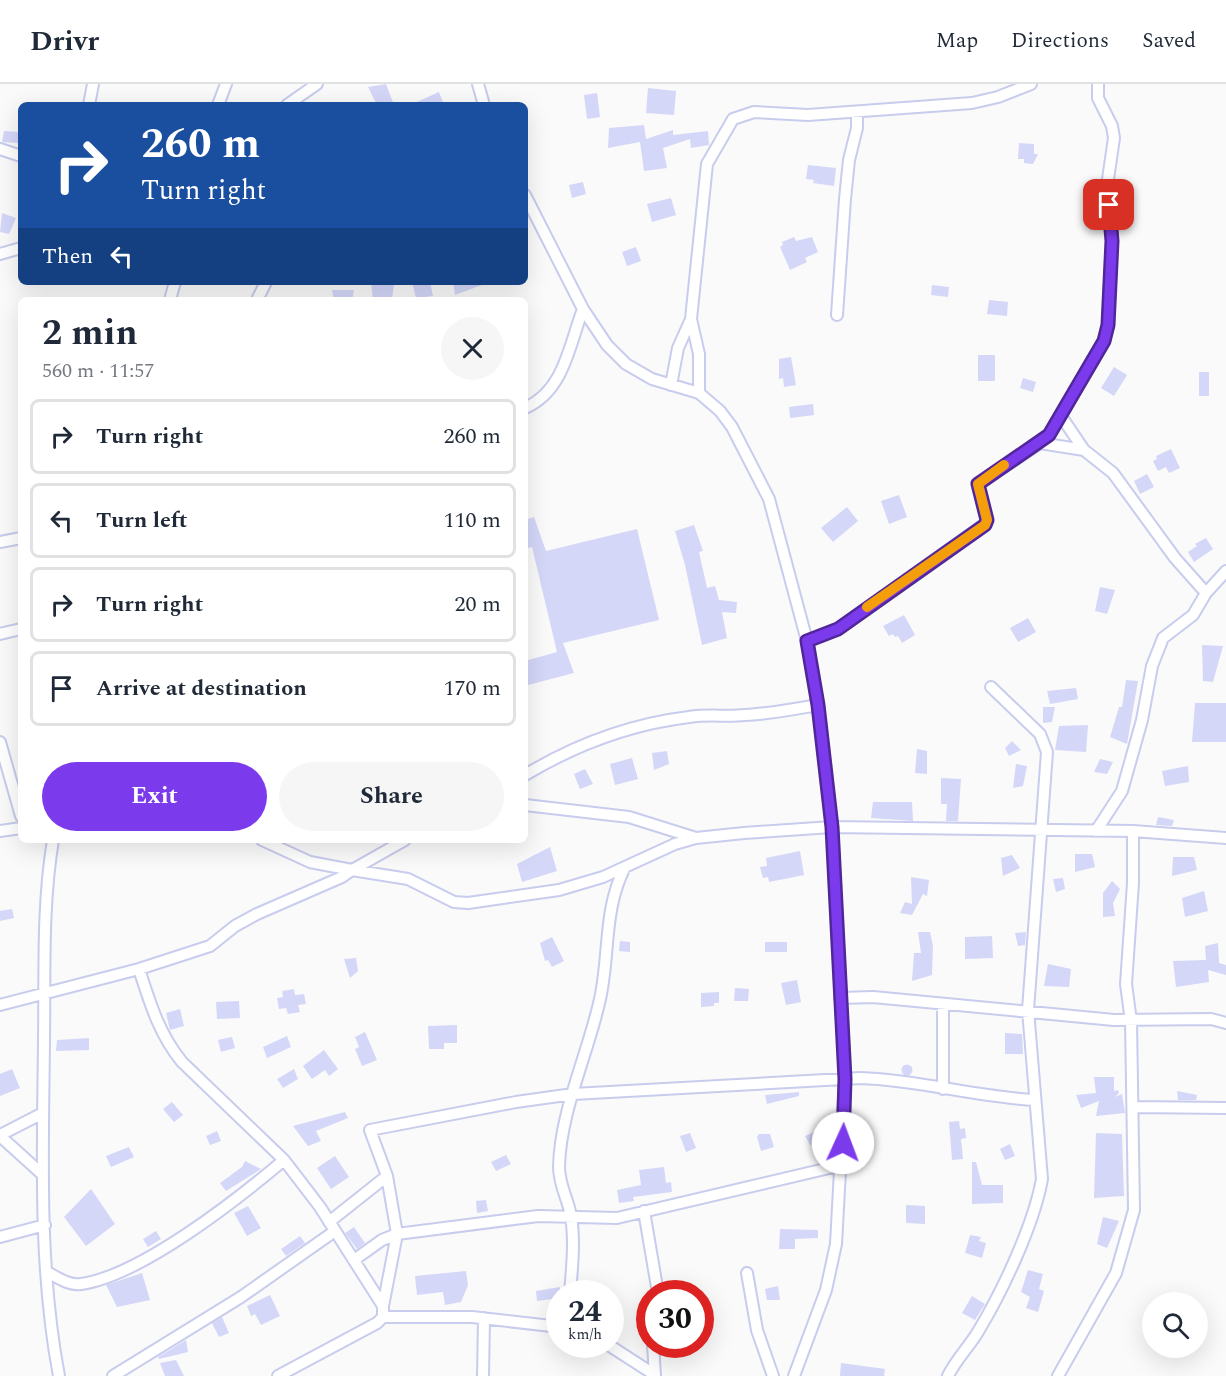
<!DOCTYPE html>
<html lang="en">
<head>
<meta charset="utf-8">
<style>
	:root { --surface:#fff; --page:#f6f6f7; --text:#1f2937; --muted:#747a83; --line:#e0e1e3; --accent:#7c3aed }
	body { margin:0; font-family:Spectral,serif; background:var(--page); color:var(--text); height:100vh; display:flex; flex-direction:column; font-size:22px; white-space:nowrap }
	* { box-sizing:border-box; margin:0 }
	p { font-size:20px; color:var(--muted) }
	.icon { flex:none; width:33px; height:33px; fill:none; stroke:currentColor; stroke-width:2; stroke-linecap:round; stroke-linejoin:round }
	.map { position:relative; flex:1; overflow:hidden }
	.details { position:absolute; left:18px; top:213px; width:510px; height:546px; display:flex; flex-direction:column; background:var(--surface); border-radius:9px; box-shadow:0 6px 24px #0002 }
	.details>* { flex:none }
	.top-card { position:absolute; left:18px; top:18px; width:510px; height:183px; border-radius:9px; box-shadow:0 6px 24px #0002; background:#1a4fa0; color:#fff; overflow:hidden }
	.buttons { position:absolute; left:1142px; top:1208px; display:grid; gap:12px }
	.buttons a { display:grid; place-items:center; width:66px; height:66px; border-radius:50%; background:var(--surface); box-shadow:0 6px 24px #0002; font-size:30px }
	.speed { position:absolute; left:546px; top:1196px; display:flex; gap:12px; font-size:30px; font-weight:700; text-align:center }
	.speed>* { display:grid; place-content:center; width:78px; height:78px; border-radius:50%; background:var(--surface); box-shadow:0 6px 24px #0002; line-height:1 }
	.speed small { font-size:15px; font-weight:400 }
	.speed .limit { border:9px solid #d22; background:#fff; color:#111 }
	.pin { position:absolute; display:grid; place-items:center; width:51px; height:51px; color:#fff; margin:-26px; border-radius:12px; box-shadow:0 3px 9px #0006 }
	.me { position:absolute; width:66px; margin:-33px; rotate:2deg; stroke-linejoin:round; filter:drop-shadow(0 0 4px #0008) }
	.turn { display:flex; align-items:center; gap:21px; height:126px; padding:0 24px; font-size:27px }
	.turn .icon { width:78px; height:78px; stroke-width:2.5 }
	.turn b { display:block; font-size:42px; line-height:51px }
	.then { display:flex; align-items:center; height:57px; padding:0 24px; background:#0003; gap:12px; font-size:22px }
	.round { display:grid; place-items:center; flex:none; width:63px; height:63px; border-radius:32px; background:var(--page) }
	.head { display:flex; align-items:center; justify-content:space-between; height:102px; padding:0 24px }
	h1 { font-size:36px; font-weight:700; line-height:45px }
	.cta { display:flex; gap:12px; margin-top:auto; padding:12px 24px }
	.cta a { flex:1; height:69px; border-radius:36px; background:var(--accent); color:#fff; font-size:24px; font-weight:700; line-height:69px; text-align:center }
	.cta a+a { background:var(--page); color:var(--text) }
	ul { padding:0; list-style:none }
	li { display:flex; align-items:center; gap:18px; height:75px; margin:0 12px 9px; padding:0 12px; border:3px solid var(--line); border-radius:9px }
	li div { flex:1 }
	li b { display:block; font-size:22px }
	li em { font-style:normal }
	header { display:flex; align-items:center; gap:36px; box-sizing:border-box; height:84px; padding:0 30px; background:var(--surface); border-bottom:2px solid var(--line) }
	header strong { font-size:28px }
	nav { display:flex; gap:33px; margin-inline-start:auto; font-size:21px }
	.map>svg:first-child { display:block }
	.building { fill:#d4d7f8 }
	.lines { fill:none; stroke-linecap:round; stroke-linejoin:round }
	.minor-casing { stroke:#c8cced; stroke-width:14 }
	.minor { stroke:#fff; stroke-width:10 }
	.route-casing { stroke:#51269a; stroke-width:15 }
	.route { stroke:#7c3aed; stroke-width:10 }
	.slow { stroke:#f59e0b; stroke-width:10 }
</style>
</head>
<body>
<header>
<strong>Drivr</strong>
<nav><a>Map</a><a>Directions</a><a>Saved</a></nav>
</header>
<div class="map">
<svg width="1226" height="1292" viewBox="0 0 1226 1292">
	<rect width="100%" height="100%" fill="#fafafa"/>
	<path class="building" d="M386,0L394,21H377L368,3Z
		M648,4L676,7L674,31L646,29Z
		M439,8L444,21H410Z
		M597,9L600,33L587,35L584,11Z
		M644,41L646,55L673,46V51L708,47L709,61L691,64L690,55L663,64L667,84L644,87L640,58L608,64L609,44Z
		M4,47L19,48L18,59L2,58Z
		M1019,59L1034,60V70H1038L1033,80L1024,79V75H1018Z
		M808,81L836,84L834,102L813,99L814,96L806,95Z
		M583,98L586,110L572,114L569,101Z
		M671,114L676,131L652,138L647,120Z
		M2,129L16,134L9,150L0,148Z
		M794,153L796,157L812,153L818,168L805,174L807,178L790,186L780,163L783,161L782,158Z
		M636,163L641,177L627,182L622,168Z
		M371,198L394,199L392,216H373Z
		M412,198H430L433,212L416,214Z
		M453,198H487V199L455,211Z
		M932,201L949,203L948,213L931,211Z
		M332,206H354L352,216H334Z
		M989,216L1008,218L1007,232L987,230Z
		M978,271H995V297H978Z
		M791,273L796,301L784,303L783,294L779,295V275Z
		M1114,283L1127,291L1114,312L1101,304Z
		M1199,288H1209V312H1199Z
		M1023,294L1036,298L1033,308L1020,304Z
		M813,320L814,331L790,334L789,323Z
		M1171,365L1180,384L1169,389L1166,383L1158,387L1153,377L1157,375L1156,372Z
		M1147,390L1154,403L1140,410L1134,397Z
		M899,411L907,433L889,440L881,417Z
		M847,423L858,437L833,458L821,444Z
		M534,433L546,467L637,445L659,536L563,559L574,589L528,601L525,577L557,568L532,463L525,465V436Z
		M694,441L703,467L699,468L707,504L715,502L719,516L737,518L736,529L722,528L727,554L702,561L685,481L675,447Z
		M1206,454L1213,465L1194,478L1188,468L1197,462L1195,460Z
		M1100,503L1115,506L1107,530L1095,527Z
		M904,531L915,551L902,559L898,552L895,553L893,550L889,552L883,542Z
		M1028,534L1036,548L1018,558L1010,544Z
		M1202,561L1223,562L1213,598L1203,597Z
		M1126,596L1138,597L1127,660L1110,653L1119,623H1122Z
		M1076,604L1078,615L1050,620L1047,607Z
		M1195,619H1226V658H1192Z
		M1043,623H1055L1052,638L1043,639Z
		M1088,641L1086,668L1055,666L1059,642Z
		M1012,657L1021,666L1009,672L1005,664Z
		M917,665L927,667V690L915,689Z
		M667,667L669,680L654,686L652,669Z
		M632,674L638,695L615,701L610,680Z
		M1100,675L1113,678L1107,690L1094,688Z
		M1016,680L1027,682L1023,702L1013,704Z
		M1188,682L1189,698L1165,702L1162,687Z
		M585,685L593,700L580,705L574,690Z
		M941,694L961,695L958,737H946L947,720H941Z
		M873,718H912L913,737L871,734Z
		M1158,733L1174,736L1172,742L1156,741Z
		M550,763L557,787L522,798L517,780Z
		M800,767L804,791L769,798L768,793L763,794L760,783L767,782L766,774Z
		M1075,770H1092L1095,783L1075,788Z
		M1012,771L1020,784L1003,792L1001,774Z
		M1173,773H1194L1197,786L1172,792Z
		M911,793L929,796L927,812L923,810L912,831L900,829L905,818L912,820Z
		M1063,794L1065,805L1056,808L1053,795Z
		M1112,797L1120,805L1113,819L1115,832L1103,833V809Z
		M1204,807L1208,827L1185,833L1182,814Z
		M12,825L14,834L0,837V827Z
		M918,848H930L933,862L932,891L912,897L914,869H921Z
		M1026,848L1025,861L1018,862L1015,849Z
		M992,852L993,874L965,875V853Z
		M552,853L564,877L552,883L548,876L545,877L540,859Z
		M620,857L630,858V868L619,867Z
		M765,858H787V868H765Z
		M1218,859L1219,879L1226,881V891L1208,886L1209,898L1176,903L1173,877L1206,876L1205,862Z
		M356,874L358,887L350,894L344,875Z
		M1048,880L1071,885L1069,903L1044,902Z
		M797,896L801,918L786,921L781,899Z
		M735,904L749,905L748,917H734Z
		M294,905L295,911L304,910L306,920L298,921L300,928L288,930L286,924L279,925L277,914L283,913L282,907Z
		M719,908V919H714V922L701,923V909Z
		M239,917L240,934L217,935L216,918Z
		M180,925L184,942L170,946L166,929Z
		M457,941V959H444V965H429L428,942Z
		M365,948L377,976L362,982L355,965L359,963L355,953Z
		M1005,949L1022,950L1023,970H1005Z
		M287,952L291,963L267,974L263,963Z
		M232,953L235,964L221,968L218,956Z
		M89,954V966L56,967L57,956Z
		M324,966L338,985L329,992L325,986L312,995L303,982Z
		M901.5 986a5.5 5.5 0 1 1 11 0a5.5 5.5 0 1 1-11 0Z
		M12,985L20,1004L0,1012V990Z
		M294,985L298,995L283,1004L277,995Z
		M1094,993H1114V1007L1118,1006L1119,1009L1115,1013L1122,1010L1125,1029L1096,1032L1099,1017L1081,1024L1076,1011L1096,1009Z
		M1177,1007L1197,1011L1196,1016H1178Z
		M799,1008V1012L767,1020L765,1011Z
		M172,1018L183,1031L174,1038L163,1025Z
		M345,1028L348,1034L316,1047L321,1057L308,1062L293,1042Z
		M959,1037L960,1045L965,1044L966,1054L961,1055L963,1075L952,1076L949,1038Z
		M819,1046L824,1054L810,1061L805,1052Z
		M217,1047L221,1057L210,1061L206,1052Z
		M690,1049L696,1064L686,1068L680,1052Z
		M1096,1049L1122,1050L1124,1112L1094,1114Z
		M759,1050H770L774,1063L761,1067L757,1053Z
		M1010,1060L1015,1072L1005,1076L1000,1065Z
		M129,1063L134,1073L111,1083L106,1072Z
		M506,1071L511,1080L496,1087L491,1078Z
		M335,1072L349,1093L331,1105L317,1084Z
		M245,1077L261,1085L226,1107L220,1099L242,1083Z
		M972,1078H976L982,1101H1003V1119L972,1120Z
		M664,1083L666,1099L671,1098L672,1108L633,1113L634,1117L619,1119L617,1106L641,1101L639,1086Z
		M91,1105L115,1140L86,1162L64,1133Z
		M486,1116L488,1127L477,1129L476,1117Z
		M906,1121L925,1122V1140L906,1139Z
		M248,1122L261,1144L247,1152L234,1129Z
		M1103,1133L1119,1137L1107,1164L1097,1160Z
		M354,1143L365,1159L357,1165L345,1149Z
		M780,1145L818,1146V1154L795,1155V1165H779Z
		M156,1147L161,1155L148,1163L143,1155Z
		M970,1151L981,1153L979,1157L986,1159L982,1174L965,1169Z
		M300,1152L305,1159L286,1172L281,1165Z
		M1028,1186L1043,1190L1039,1205L1044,1207L1038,1228L1026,1224L1030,1213L1021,1208Z
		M466,1187L468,1201L461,1218L445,1221L443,1208L417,1211L415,1192Z
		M142,1189L150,1216L117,1223L106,1201Z
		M778,1202L780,1216H767L765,1205Z
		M560,1203V1214L537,1217L536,1207Z
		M270,1211L280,1232L261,1241L255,1230L251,1232L247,1222Z
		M972,1212L985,1220L975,1236L962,1229Z
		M222,1233L229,1249L219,1253L212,1239Z
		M186,1256L188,1268L159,1275L158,1273Z
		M176,1276L184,1292H165L160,1279Z
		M841,1279L885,1285L884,1292H840Z"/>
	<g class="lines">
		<defs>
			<path id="minor" d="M478,0L484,21
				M89,21L93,0
				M218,21L226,0
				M287,21L317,0
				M0,65L21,72
				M525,111L583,225L607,261L626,280L652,295L699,309L720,327L732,343L769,415L807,557L818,621L832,743L845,995L836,1160L826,1206L794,1292
				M0,170L21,164
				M170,216L175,198
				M257,216L266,198
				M837,231L845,115L849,76L857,44V28
				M691,235L699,270V309
				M671,301L678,264L691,235L707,80L733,35L754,28L808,31L972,19L998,13L1031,0
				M525,324C564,307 569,262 583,225
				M1061,332L1084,366L1113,389L1175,474L1206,509
				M1040,359L1084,366
				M0,458L21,454
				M0,550L21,545
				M807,557L838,545L985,440L987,436L978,400L1040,359L1049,351L1104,257L1108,241L1112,157L1107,102L1114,54L1112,42L1098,14V0
				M0,658L21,732
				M525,691C575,661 631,640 689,633C708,630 727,633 745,631C769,630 794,625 818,621
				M525,721L629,733L696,754
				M0,747L21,744
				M1096,747L1122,707L1142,636L1152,582L1163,554L1193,531L1206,509L1226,487
				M53,756C42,822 45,889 44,956C43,1067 38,1182 59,1292
				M262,756L310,778L352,786L405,756
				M139,885C150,919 159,950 182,978L284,1076L320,1123L383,1222V1233L377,1239L278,1292
				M840,914L873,913L1114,936L1211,935L1226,939
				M0,921L139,885L210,862L235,842L257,830L342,793L352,786L408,795L454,818L468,819L559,806L603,793L675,760L696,754L744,749L832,743L1133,747L1226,754
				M943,1005V921
				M1134,1023L1226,1024
				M0,1051L43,1029
				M0,1052L42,1090
				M644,1127L658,1209
				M329,1138L387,1092
				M0,1153L45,1141
				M354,1176L382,1156L397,1150L538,1132L617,1134L842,1081
				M47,1188C57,1193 69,1202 81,1200C140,1192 238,1115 284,1076
				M747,1189L757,1246L773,1292
				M570,1209C572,1184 575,1157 571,1132C568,1115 559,1101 559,1083C560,1028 588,970 600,915C610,870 603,826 625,783
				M383,1222L397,1150L387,1092L370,1046L516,1018L573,1010L861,994C919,996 977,1013 1035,1016
				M383,1233H472L560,1243
				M607,1260L655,1291
				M653,1260L655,1292
				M113,1292L241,1213L335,1147
				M483,1292L484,1234
				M948,1292C956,1275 970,1262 979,1246C1003,1206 1034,1140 1042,1095L1028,926L1047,668L1040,650L991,603
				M1058,1292L1116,1189L1134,1126L1131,937L1126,900L1133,799V747"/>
		</defs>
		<use href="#minor" class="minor-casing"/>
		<use href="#minor" class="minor"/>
	</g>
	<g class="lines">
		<defs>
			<path id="route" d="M843,1059L845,995L832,743L818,621L807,557L838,545L985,441L987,436L978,400L1049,351L1104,257L1108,241L1112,157L1109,121"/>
		</defs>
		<use href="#route" class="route-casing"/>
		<use href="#route" class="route"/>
		<path class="slow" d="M867,523L985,441L987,436L978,400L1004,381"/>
	</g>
</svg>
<div class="buttons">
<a><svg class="icon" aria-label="search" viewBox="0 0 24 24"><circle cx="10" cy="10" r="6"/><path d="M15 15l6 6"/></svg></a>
</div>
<div class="speed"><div>24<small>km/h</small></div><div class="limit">30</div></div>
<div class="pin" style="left:1109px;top:121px;background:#d93025"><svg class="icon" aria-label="arrive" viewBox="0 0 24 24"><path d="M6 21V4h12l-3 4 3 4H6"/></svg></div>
<svg class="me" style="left:843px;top:1059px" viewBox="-20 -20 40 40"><circle r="19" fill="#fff"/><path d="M0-13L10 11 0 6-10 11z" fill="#7c3aed"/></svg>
<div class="top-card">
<div class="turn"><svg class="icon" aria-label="right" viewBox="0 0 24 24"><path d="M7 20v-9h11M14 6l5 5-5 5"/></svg><div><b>260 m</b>Turn right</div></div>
<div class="then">Then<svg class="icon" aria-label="left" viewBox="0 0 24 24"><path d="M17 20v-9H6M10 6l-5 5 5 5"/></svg></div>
</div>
<section class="details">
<div class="head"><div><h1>2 min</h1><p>560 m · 11:57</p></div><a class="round"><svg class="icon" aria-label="close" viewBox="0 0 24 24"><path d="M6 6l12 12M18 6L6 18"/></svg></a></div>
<ul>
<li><svg class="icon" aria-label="right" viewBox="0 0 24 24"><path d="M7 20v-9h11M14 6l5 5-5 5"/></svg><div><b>Turn right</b></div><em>260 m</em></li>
<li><svg class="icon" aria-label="left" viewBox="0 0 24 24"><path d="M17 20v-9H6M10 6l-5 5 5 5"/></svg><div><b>Turn left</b></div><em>110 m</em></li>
<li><svg class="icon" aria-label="right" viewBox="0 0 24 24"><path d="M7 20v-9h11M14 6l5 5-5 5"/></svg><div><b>Turn right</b></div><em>20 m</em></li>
<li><svg class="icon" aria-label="arrive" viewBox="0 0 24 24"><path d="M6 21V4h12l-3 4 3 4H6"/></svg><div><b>Arrive at destination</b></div><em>170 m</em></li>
</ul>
<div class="cta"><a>Exit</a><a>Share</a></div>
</section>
</div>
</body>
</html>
